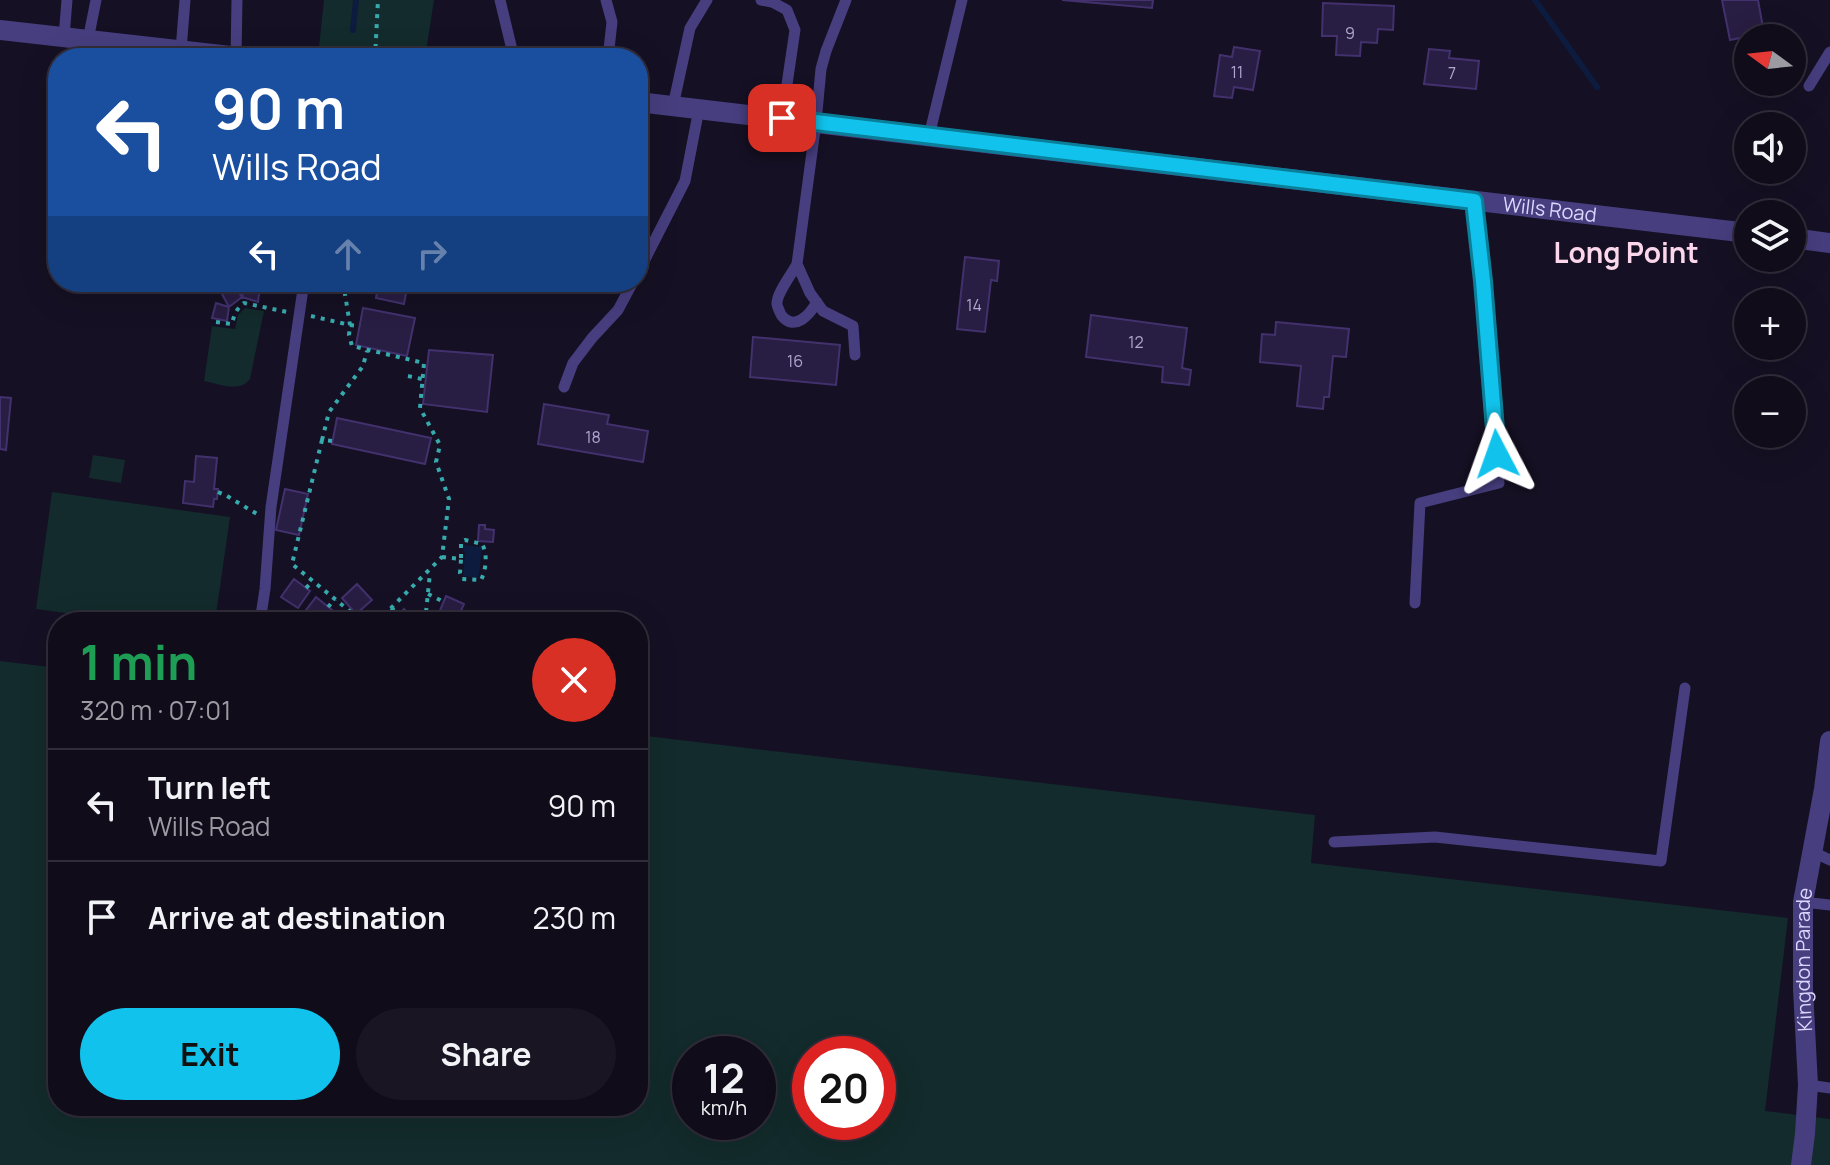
<!DOCTYPE html>
<html lang="en">
<head>
<meta charset="utf-8">
<style>
	:root { --surface:#100c1a; --page:#191523; --text:#f1f3f6; --muted:#9c9ba2; --line:#302c39; --accent:#11c3ec }
	body { margin:0; font-family:Manrope,sans-serif; background:var(--page); color:var(--text); height:100vh; display:flex; flex-direction:column; font-size:30px; white-space:nowrap }
	* { box-sizing:border-box; margin:0 }
	p { font-size:26px; color:var(--muted) }
	.icon { flex:none; width:44px; height:44px; fill:none; stroke:currentColor; stroke-width:2; stroke-linecap:round; stroke-linejoin:round }
	.map { position:relative; flex:1; overflow:hidden }
	.sheet { position:absolute; left:48px; top:612px; width:600px; height:504px; display:flex; flex-direction:column; background:var(--surface); border-radius:32px; box-shadow:0 8px 32px #0002,0 0 0 2px var(--line) }
	.sheet>* { flex:none }
	.banner { position:absolute; left:48px; top:48px; width:600px; height:244px; border-radius:32px; box-shadow:0 8px 32px #0002,0 0 0 2px var(--line); background:#1a4fa0; color:#fff; overflow:hidden }
	.needle { width:52px; rotate:285deg }
	.buttons { position:absolute; left:1734px; top:24px; display:grid; gap:16px }
	.buttons a { display:grid; place-items:center; width:72px; height:72px; border-radius:50%; background:var(--surface); box-shadow:0 8px 32px #0002,0 0 0 2px var(--line); font-size:40px }
	.speed { position:absolute; left:672px; top:1036px; display:flex; gap:16px; font-size:40px; font-weight:700; text-align:center }
	.speed>* { display:grid; place-content:center; width:104px; height:104px; border-radius:50%; background:var(--surface); box-shadow:0 8px 32px #0002,0 0 0 2px var(--line); line-height:1 }
	.speed small { font-size:20px; font-weight:400 }
	.speed .limit { border:12px solid #d22; background:#fff; color:#111 }
	.pin { position:absolute; display:grid; place-items:center; width:68px; height:68px; color:#fff; margin:-34px; border-radius:16px; box-shadow:0 4px 12px #0006 }
	.me { position:absolute; width:88px; margin:-44px; rotate:356deg; stroke-linejoin:round; filter:drop-shadow(0 0 6px #0008) }
	.turn { display:flex; align-items:center; gap:28px; height:168px; padding:0 32px; font-size:36px }
	.turn .icon { width:104px; height:104px; stroke-width:2.5 }
	.turn b { display:block; font-size:56px; line-height:68px }
	.lanes { display:flex; align-items:center; height:76px; padding:0 32px; background:#0003; justify-content:center; gap:40px; direction:ltr }
	.lanes .off { opacity:.35 }
	.round { display:grid; place-items:center; flex:none; width:84px; height:84px; border-radius:42px; background:var(--page) }
	.summary { display:flex; align-items:center; justify-content:space-between; height:136px; padding:0 32px }
	h1 { font-size:48px; font-weight:700; line-height:60px; color:#1e9e55 }
	.action { display:flex; gap:16px; margin-top:auto; padding:16px 32px }
	.action a { flex:1; height:92px; border-radius:48px; background:var(--accent); color:#111; font-size:32px; font-weight:700; line-height:92px; text-align:center }
	.action a+a { background:var(--page); color:var(--text) }
	ul { padding:0; list-style:none }
	li { display:flex; align-items:center; gap:24px; height:112px; padding:0 32px; border-top:2px solid var(--line) }
	li div { flex:1 }
	li b { display:block; font-size:30px }
	li em { font-style:normal }
	.map>svg:first-child { display:block }
	.green { fill:#132b2c; fill-rule:evenodd }
	.water { fill:#0d1b3e }
	.lines { fill:none; stroke-linecap:round; stroke-linejoin:round }
	.stream { stroke:#0d1b3e; stroke-width:6 }
	.building { fill:#281d42; stroke:#42316d; stroke-width:2 }
	.path { stroke:#37aaad; stroke-width:4; stroke-dasharray:4 6; stroke-linecap:butt }
	.service { stroke:#463e7e; stroke-width:11 }
	.minor { stroke:#463e7e; stroke-width:20 }
	.tertiary { stroke:#463e7e; stroke-width:20 }
	.route-casing { stroke:#0b7f99; stroke-width:20 }
	.route { stroke:#11c3ec; stroke-width:14 }
	.labels { text-anchor:middle; stroke-width:8; stroke-linejoin:round; paint-order:stroke }
	.number-label { font-size:16px; fill:#afa7ce }
	.street-label { font-size:20px; fill:#dcd5fc; stroke:#151023 }
	.district-label { font-size:28px; font-weight:bold; fill:#fcd6eb; stroke:#151023 }
</style>
</head>
<body>
<div class="map">
<svg width="1830" height="1165" viewBox="0 0 1830 1165">
	<rect width="100%" height="100%" fill="#151023"/>
	<path class="green" d="M324,0H434L425,58H331L318,56Z
		M245,308L264,311L250,379C240,393 219,384 204,381L212,326L235,329L238,315Z
		M93,455L125,460L121,483L89,478Z
		M52,492L230,517L215,622H130L36,609Z
		M0,661L58,668V1106H638V735L1315,815L1311,863L1788,918L1765,1111L1830,1119V1165H0ZM690,1054H758V1122H690ZM810,1054H878V1122H810Z"/>
	<path class="water" d="M464,545L482,547L479,575L477,578L463,576L465,552L463,550Z"/>
	<g class="lines">
		<path class="stream" d="M1535,0L1597,87
			M353,30L356,0"/>
	</g>
	<path class="building" d="M1062,0H1153L1152,8Z
		M1722,0H1758L1764,33L1730,40Z
		M1323,3L1394,6L1393,30L1378,29L1377,43L1361,42L1360,56L1336,55L1337,36H1322Z
		M1234,47L1260,51L1253,90L1234,87L1232,98L1214,96L1220,55L1232,57Z
		M1429,49L1450,51L1449,58L1479,61L1476,89L1424,84Z
		M965,257L999,261L997,281L991,280L985,332L957,329Z
		M365,282H408L404,304L376,298L377,292L364,289Z
		M245,284L260,286L258,302L242,297Z
		M234,286L242,297L229,307L222,294Z
		M216,303L229,307L227,321L212,318Z
		M363,308L415,318L407,356L356,345Z
		M1091,315L1187,328L1182,368L1191,370L1189,385L1162,382L1163,367L1086,357Z
		M1276,322L1349,329L1346,357L1333,356L1329,397H1324L1323,409L1297,406L1301,366L1260,362L1262,334L1275,335Z
		M753,337L840,345L836,385L750,377Z
		M429,350L493,355L487,412L423,404Z
		M0,397L11,398L6,450L0,449Z
		M544,404L609,415L607,424L648,431L643,462L538,444Z
		M337,418L431,438L425,464L332,444Z
		M196,456L217,458L214,489H218L217,499H214L213,507L183,503L185,481L194,482Z
		M285,489L308,494L299,535L276,530Z
		M479,525H485V529L494,530L493,542L478,541Z
		M294,579L310,591L298,608L281,597Z
		M357,584L372,600L356,614L342,598Z
		M446,596L464,604L456,622L438,615Z
		M316,597L332,610L322,622H313L303,614Z
		M404,609L417,622H391Z"/>
	<g class="lines">
		<path class="path" d="M375,58L378,0
			M343,282L350,325L349,335L352,346L424,363L420,408L440,445L436,462L449,499L442,557L377,622
			M311,316L350,325L360,326
			M216,322L232,324C234,315 236,309 244,303L287,312
			M408,376L422,379
			M322,440L329,412L363,366L367,351
			M332,441L322,440L292,564L363,622
			M218,492L227,496L257,514
			M442,557L461,559V542L465,540L482,544C488,554 486,570 481,580L462,579L460,573L461,559
			M306,588L313,581
			M428,594L444,602
			M328,607L335,599
			M391,608L399,614
			M425,622L430,573"/>
		<path class="service" d="M500,0L514,58
			M606,0L612,22L608,58
			M761,0L772,2L787,10L795,30L782,118
			M846,0L826,51L821,69L816,122L797,264L810,293L823,311L853,326L855,355
			M64,37L67,0
			M88,40L96,0
			M181,50L185,0
			M236,57L237,0
			M1809,86L1830,52
			M673,106L690,28L707,0
			M929,136L962,0
			M797,264C792,274 776,294 777,304C777,306 781,315 782,316C795,332 810,314 817,302
			M638,273L685,181L699,109
			M564,387L573,363L592,338L618,310L633,282
			M1415,603L1420,503L1499,483L1483,281L1474,201
			M260,622L265,589L271,507L304,282
			M1334,842L1435,837L1661,861L1685,688
			M1813,852L1830,860
			M1803,902L1830,905
			M1808,1085L1830,1088"/>
		<path class="minor" id="s1" d="M1801,1165L1805,1134L1808,1085L1803,989V902L1824,789L1830,741"/>
		<g class="tertiary">
			<path d="M0,30L248,58"/>
			<path id="s2" d="M638,102L1748,233"/>
			<path d="M1792,238L1830,243"/>
		</g>
	</g>
	<g class="lines">
		<defs>
			<path id="route" d="M782,118L1474,201L1483,281L1497,454"/>
		</defs>
		<use href="#route" class="route-casing"/>
		<use href="#route" class="route"/>
	</g>
	<g class="labels">
		<g class="number-label">
			<text x="1350" y="39">9</text>
			<text x="1237" y="78">11</text>
			<text x="1452" y="79">7</text>
			<text x="974" y="311">14</text>
			<text x="1136" y="348">12</text>
			<text x="795" y="367">16</text>
			<text x="593" y="443">18</text>
		</g>
		<g class="street-label">
			<text dy="7" stroke="none"><textPath href="#s2" startOffset="918">Wills Road</textPath></text>
			<text dy="7" stroke="none"><textPath href="#s1" startOffset="206">Kingdon Parade</textPath></text>
		</g>
		<g class="district-label">
			<text x="1626" y="263">Long Point</text>
		</g>
	</g>
</svg>
<div class="buttons">
<a><svg class="needle" viewBox="-14 -14 28 28"><path d="M0-13l5 13h-10z" fill="#e53935"/><path d="M0 13l5-13h-10z" fill="#9c9ba2"/></svg></a>
<a><svg class="icon" aria-label="sound" viewBox="0 0 24 24"><path d="M4 9h4l5-4v14l-5-4H4zM17 9q2 3 0 6"/></svg></a>
<a><svg class="icon" aria-label="layers" viewBox="0 0 24 24"><path d="M12 4l9 5-9 5-9-5zM3 14l9 5 9-5"/></svg></a>
<a>+</a>
<a>−</a>
</div>
<div class="speed"><div>12<small>km/h</small></div><div class="limit">20</div></div>
<div class="pin" style="left:782px;top:118px;background:#d93025"><svg class="icon" aria-label="arrive" viewBox="0 0 24 24"><path d="M6 21V4h12l-3 4 3 4H6"/></svg></div>
<svg class="me" style="left:1497px;top:454px" viewBox="-20 -20 40 40"><path d="M0-17L14 15 0 8-14 15z" fill="#11c3ec" stroke="#fff" stroke-width="4"/></svg>
<div class="banner">
<div class="turn"><svg class="icon" aria-label="left" viewBox="0 0 24 24"><path d="M17 20v-9H6M10 6l-5 5 5 5"/></svg><div><b>90 m</b>Wills Road</div></div>
<div class="lanes"><svg class="icon" aria-label="left" viewBox="0 0 24 24"><path d="M17 20v-9H6M10 6l-5 5 5 5"/></svg><svg class="icon off" aria-label="ahead" viewBox="0 0 24 24"><path d="M12 20V5M6 11l6-6 6 6"/></svg><svg class="icon off" aria-label="right" viewBox="0 0 24 24"><path d="M7 20v-9h11M14 6l5 5-5 5"/></svg></div>
</div>
<section class="sheet">
<div class="summary"><div><h1>1 min</h1><p>320 m · 07:01</p></div><a class="round" style="background:#d93025;color:#fff"><svg class="icon" aria-label="close" viewBox="0 0 24 24"><path d="M6 6l12 12M18 6L6 18"/></svg></a></div>
<ul>
<li><svg class="icon" aria-label="left" viewBox="0 0 24 24"><path d="M17 20v-9H6M10 6l-5 5 5 5"/></svg><div><b>Turn left</b><p>Wills Road</p></div><em>90 m</em></li>
<li><svg class="icon" aria-label="arrive" viewBox="0 0 24 24"><path d="M6 21V4h12l-3 4 3 4H6"/></svg><div><b>Arrive at destination</b></div><em>230 m</em></li>
</ul>
<div class="action"><a>Exit</a><a>Share</a></div>
</section>
</div>
</body>
</html>
